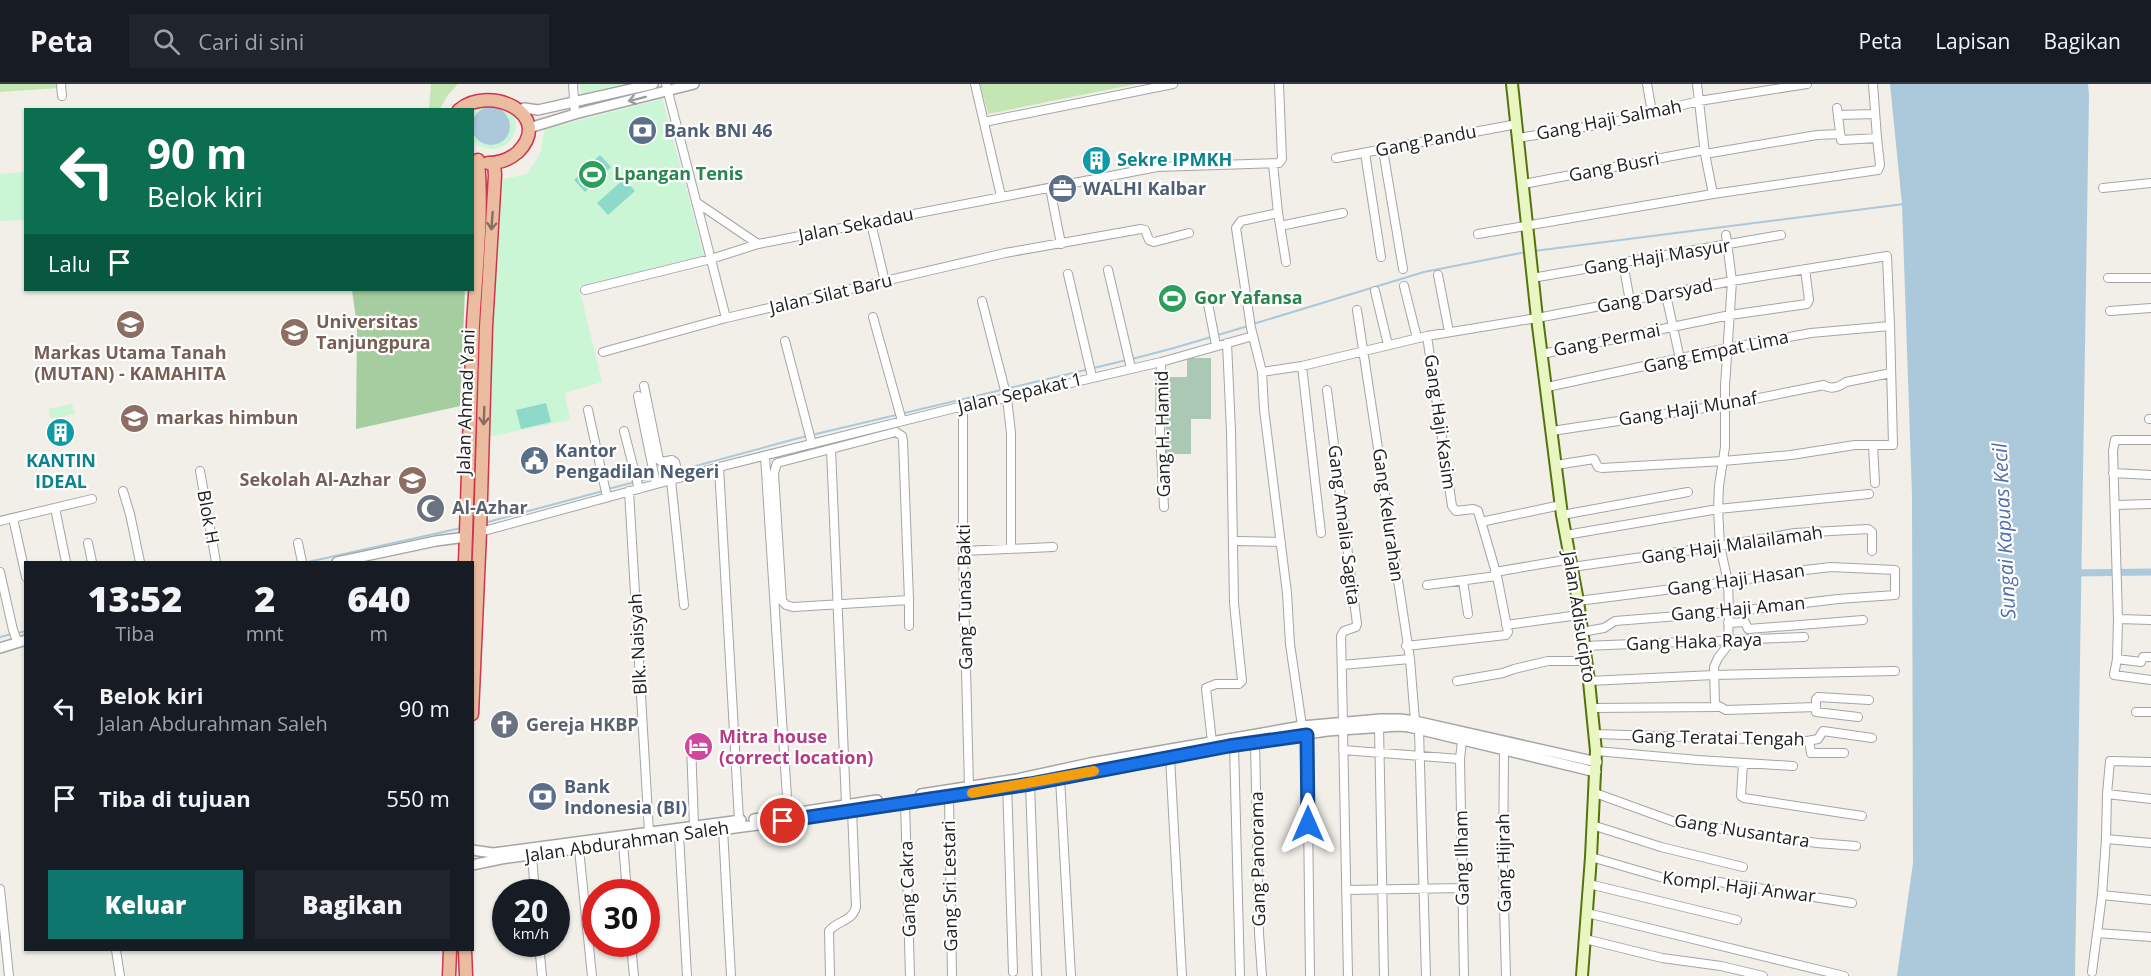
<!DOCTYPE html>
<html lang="id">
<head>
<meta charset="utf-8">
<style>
	:root { --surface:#171b24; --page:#20242c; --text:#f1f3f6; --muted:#9ea1a6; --line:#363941; --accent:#0f766e }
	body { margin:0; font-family:"Open Sans",sans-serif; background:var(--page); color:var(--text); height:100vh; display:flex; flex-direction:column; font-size:22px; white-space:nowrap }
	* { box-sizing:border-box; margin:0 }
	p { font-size:20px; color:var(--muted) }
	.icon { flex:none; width:33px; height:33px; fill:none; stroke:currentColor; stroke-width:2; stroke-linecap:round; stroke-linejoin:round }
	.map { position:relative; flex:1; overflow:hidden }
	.details { position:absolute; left:24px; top:477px; width:450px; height:390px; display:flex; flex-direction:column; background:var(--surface); border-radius:0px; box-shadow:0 2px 4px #0004 }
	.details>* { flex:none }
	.guide { position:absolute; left:24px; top:24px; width:450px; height:183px; border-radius:0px; box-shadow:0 2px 4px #0004; background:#0b6e4f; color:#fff; overflow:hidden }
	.speed { position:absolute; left:492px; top:795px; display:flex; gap:12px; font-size:30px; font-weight:700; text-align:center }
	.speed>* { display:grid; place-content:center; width:78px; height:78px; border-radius:50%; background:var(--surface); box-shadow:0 2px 4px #0004; line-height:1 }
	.speed small { font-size:15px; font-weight:400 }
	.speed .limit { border:9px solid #d22; background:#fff; color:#111 }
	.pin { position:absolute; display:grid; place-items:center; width:51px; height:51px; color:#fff; margin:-26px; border:3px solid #fff; border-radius:50%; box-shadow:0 2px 6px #0007 }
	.me { position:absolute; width:66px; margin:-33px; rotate:0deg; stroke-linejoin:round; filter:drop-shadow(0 0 4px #0008) }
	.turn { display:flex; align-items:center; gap:21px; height:126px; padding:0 24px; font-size:27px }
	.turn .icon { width:78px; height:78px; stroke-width:2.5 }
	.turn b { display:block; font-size:42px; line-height:51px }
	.then { display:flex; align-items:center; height:57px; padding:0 24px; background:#0003; gap:12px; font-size:22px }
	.eta { display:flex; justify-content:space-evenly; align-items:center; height:102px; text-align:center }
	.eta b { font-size:36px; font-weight:800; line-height:42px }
	.action { display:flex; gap:12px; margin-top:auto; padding:12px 24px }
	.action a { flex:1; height:69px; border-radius:0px; background:var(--accent); color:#fff; font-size:24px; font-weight:800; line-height:69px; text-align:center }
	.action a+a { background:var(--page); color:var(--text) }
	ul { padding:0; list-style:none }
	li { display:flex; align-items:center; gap:18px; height:90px; padding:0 24px }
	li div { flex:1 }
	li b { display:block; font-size:22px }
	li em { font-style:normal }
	header { display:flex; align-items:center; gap:36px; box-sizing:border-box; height:84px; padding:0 30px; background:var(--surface); border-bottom:2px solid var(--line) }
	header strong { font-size:28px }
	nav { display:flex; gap:33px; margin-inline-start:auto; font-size:21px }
	.search { width:420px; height:54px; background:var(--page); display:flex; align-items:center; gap:15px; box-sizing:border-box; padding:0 21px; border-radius:0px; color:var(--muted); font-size:22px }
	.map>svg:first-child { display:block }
	.grass { fill:#c3e6b2 }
	.forest { fill:#a5cda0 }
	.cemetery { fill:#abc8b5 }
	.park { fill:#caf6d5 }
	.pitch { fill:#8dd9ca }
	.water { fill:#acc8db }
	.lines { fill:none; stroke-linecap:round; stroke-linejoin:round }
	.stream { stroke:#acc8db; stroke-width:2 }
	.canal { stroke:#acc8db; stroke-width:7 }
	.minor-casing { stroke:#a5a5a5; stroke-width:10 }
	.tertiary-casing { stroke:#a5a5a5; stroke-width:12 }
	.secondary-casing { stroke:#55730d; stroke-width:14 }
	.trunk-casing { stroke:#cf354d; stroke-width:15 }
	.minor { stroke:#fff; stroke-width:8 }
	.tertiary { stroke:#fff; stroke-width:9 }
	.secondary { stroke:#e9f6c1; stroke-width:10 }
	.trunk { stroke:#ecbca0; stroke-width:12 }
	.oneway { stroke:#9b9b9b }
	.oneway2 { stroke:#866e60 }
	.route-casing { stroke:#114b97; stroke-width:15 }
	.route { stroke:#1a73e8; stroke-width:10 }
	.slow { stroke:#f59e0b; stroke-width:10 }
	.labels { text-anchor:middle; stroke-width:4.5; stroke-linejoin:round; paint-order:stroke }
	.street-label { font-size:18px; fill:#212121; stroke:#fff }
	.service-label { font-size:18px; font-weight:bold; fill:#4e5e75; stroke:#fff; text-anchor:start }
	.culture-label { font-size:18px; font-weight:bold; fill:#0d838f; stroke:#fff; text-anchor:start }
	.leisure-label { font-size:18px; font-weight:bold; fill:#27864d; stroke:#fff; text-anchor:start }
	.education-label { font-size:18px; font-weight:bold; fill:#785e54; stroke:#fff; text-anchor:start }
	.worship-label { font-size:18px; font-weight:bold; fill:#5b616d; stroke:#fff; text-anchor:start }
	.hotel-label { font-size:18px; font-weight:bold; fill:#b23c85; stroke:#fff; text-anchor:start }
	.water-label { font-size:20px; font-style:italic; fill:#536fab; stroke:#fff }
</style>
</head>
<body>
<header>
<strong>Peta</strong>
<div class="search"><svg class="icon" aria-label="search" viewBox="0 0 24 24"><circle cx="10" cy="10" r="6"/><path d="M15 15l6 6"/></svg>Cari di sini</div>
<nav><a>Peta</a><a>Lapisan</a><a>Bagikan</a></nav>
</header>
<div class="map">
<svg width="2151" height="892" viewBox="0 0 2151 892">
	<rect width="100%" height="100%" fill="#f1efe8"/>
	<path class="grass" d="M0,0H57L58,4L0,8Z
		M431,0H458L447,12L440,25H429Z
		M980,0H1136L988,30Z"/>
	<path class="forest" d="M352,206H465L460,322L356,345L357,242Z"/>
	<path class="cemetery" d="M1187,274H1211V335H1191V370H1166L1165,293H1187Z"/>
	<path class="park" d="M580,0H623L581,10Z
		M661,9L704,172L579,203L602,298L565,309L570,336L488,353L498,96L527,90L540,70L545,45L655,17Z
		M495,17L514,31C523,58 493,76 473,57L472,26L477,21Z
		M25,88V136L0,137V90Z
		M72,320L75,330L51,335L48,325Z"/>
	<path class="pitch" d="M600,71L611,83L585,108L574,96Z
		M624,95L635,107L608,131L597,119Z
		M546,319L551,338L521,345L516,326Z"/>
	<path class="water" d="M1890,0H2088L2089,11L2075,892H1897L1913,779L1912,411L1902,120Z
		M472 42a19 19 0 1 1 38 0a19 19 0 1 1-38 0Z"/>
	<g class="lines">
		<path class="stream" d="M1534,167L1904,120
			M1253,240L1424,188L1526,168
			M1132,275L1174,264L1248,242
			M681,386L795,355L1127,276
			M657,392L675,388
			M640,397L652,394
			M608,405L635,398
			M484,439L603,407
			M308,478L461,444
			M17,549L26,547
			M0,553L12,550"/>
		<path class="canal" d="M2073,489L2151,488"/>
		<defs>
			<path id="minor" d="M61,0L62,12
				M573,0L575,30
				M666,0L726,234
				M975,0L1001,112
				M1647,0L1652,28
				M1697,0L1705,70L1713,110L1878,86L1880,81L1877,54L1841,56L1837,24
				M1873,0L1877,54
				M1838,31L1875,30
				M984,38L1173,0
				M1518,54L1610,39L1699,17L1807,0
				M1383,66L1403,185
				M1365,69L1381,173
				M1705,70L1817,51L1840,50
				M1336,74L1517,40
				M1273,80L1278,129L1286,178
				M1523,100L1704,66
				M1050,104L1061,160
				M2103,104L2151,99
				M696,118L758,160
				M1278,129L1241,137L1236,144L1251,244L1262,288L1302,282L1427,252L1537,234L1732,197L1887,172L1890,242
				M871,139L885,198
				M1280,142L1343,129
				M1478,150L1713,110
				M1726,151L1732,197L1725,302V363L1719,402L1718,425L1720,462L1728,498L1729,528L1728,561L1718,574L1714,583L1715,620L1726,626L1816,623V615L1818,613L1869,616
				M1623,179L1630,217
				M1108,186L1131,284
				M1068,190L1092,293
				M1438,191L1449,248
				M1532,194L1781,151
				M2108,194H2151
				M1404,202L1417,254
				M585,206L711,175L758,160L1157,83L1279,79L1282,75L1279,0
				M1375,207L1388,261
				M1666,211L1680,275
				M982,217L1007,314L1011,349V465
				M1208,220L1216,261
				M1357,226L1410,575L1415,637
				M2110,227L2151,224
				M873,233L902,337
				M785,257L812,360
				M603,268L726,234L1005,169L1141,145L1145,146L1149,156L1154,158L1189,149
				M1542,270L1730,231L1807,220L1809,216L1805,185
				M1161,278L1160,349L1164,423
				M1302,282L1321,449
				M1262,288L1264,325L1287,509L1290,560L1302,642
				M644,302L659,376L662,378L672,376L675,378L679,394
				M1547,303L1728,264L1811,249L1890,242L1893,361H1855L1791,371L1723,377L1602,384L1598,383L1594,375L1556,381
				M1327,306L1357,540L1356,543L1344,547L1341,552L1343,639
				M638,312L656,400
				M963,322V467L969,703
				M588,326L607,413
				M2149,335H2151
				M624,347L639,405
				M1552,347L1724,321L1824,301C1831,306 1839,303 1846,298L1891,289
				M2151,356H2115L2113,367L2118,535L2117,575L2114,591L2151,596
				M1873,361L1875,399
				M831,365L846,720
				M765,372L788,729
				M719,383L739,736
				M200,387L216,478
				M2113,389L2151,391
				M671,396L684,521
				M123,407L130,430L140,478
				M629,407L649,748
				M2115,421L2151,420
				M55,424L66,478
				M1562,431L1688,408
				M13,434L26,493
				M0,437L92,415
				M1481,438L1561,421
				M480,448L719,383L963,322L1007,314L1161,278L1253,252
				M1566,451L1718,425L1869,410
				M1238,457L1281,458
				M88,459L92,478
				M298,459L302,478
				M963,467L1053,463
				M1572,483L1720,462L1795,449L1868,445L1872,448V467
				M0,488L13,546L16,554L20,558
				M1495,488L1571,475
				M1463,497L1468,530
				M1427,501L1497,492
				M1578,517L1728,498L1805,486L1831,483L1895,486V511L1838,515L1729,528L1615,537L1604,544L1582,548
				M2118,535L2151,536
				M1728,539L1745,538L1748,545L1863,536
				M1506,541L1579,531
				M909,542V516L903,357L902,352L896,348L777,379L774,389L782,517L786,521L793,523L909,516
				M1406,562L1506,551L1508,548L1497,492L1478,427L1473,425L1456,427L1452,422L1427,252
				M1584,562L1804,553
				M2117,575L2141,578L2143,573H2151
				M1342,581L1410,575
				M1457,597L1503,589L1514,585L1548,577H1586
				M1589,597L1714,591L1895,587
				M1816,623V628L1858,633
				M1592,624L1717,623
				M2136,628H2151
				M1379,643L1384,892
				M1419,646L1426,892
				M1343,647L1348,892
				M1595,650L1807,657L1818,655L1823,647L1872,654
				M1307,651L1310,892
				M1462,657L1460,675L1464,892
				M1809,657L1811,669H1844
				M1212,658L1206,604L1216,600H1239L1242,597L1234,519L1231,347L1227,259
				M1255,658L1259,849L1262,892
				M691,660L694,741
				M1234,661L1240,892
				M1343,666L1460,675
				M1504,666L1503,783L1506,892
				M1596,667L1698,676L1793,682
				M1170,673L1182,892
				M1743,679L1741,712L1744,714L1862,732
				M1060,694L1071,892
				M1007,698L1013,888
				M1030,700L1037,892
				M1595,709L1675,738L1817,759L1856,762
				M2107,710L2151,715
				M949,713L952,892
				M905,718L910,892
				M1592,741L1661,763L1743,783
				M723,745L731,892
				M679,751L687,892
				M2106,755L2107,710L2110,677L2151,678
				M623,759L627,808
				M579,765L592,892
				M532,772L535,808
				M1591,773L1667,795L1687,798H1719L1852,819
				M1589,800L1737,836
				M0,805L9,892
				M1346,806L1463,804
				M2102,811L2151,816
				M1587,829L1844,892
				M2097,849L2151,853
				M1585,855L1662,874L1721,882L1763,892
				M539,860L542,892
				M631,860L634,892
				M116,866L120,892
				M2092,888L2102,811L2106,755L2151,759
				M830,892L829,847C838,836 852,838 856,823L852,726"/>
			<path id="tertiary" d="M524,24L538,26L653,0
				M529,44L575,30L694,0
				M337,478L436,457L466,453
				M0,564L26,556
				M921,710L1017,695L1090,679L1302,642L1381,635H1400L1415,637L1597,678
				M754,735L877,716
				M472,766L493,769L741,736
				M472,781L501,775L795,736L966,710L1037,699L1234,661L1327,647L1399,642L1409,643L1596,688"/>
			<path id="secondary" d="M1512,0L1537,234L1562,431L1578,517L1589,597L1596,667L1591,773L1582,892"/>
			<path id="trunk" d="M459,26C489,0 555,30 518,68C509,76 499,79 488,79
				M465,478C468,399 470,320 473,241C476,186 483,131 478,76
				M472,630L480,448L486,243L495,91L494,79
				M465,866L466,892
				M449,892L450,866"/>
		</defs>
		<use href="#minor" class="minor-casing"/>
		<use href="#tertiary" class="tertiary-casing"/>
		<use href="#secondary" class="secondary-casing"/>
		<use href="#trunk" class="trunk-casing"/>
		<use href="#minor" class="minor"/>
		<use href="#tertiary" class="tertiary"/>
		<use href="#secondary" class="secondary"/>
		<use href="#trunk" class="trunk"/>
	</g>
	<defs><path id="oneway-shaft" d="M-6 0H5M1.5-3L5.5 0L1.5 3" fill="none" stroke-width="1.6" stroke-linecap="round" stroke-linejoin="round" transform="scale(1.5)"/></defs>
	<use class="oneway" href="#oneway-shaft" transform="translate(637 15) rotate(166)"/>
	<g class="oneway2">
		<use href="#oneway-shaft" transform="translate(492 137) rotate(94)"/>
		<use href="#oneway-shaft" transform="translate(484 332) rotate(92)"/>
	</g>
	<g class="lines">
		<defs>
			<path id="route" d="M783,737L1030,700L1229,662L1307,651L1308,740"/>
		</defs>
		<use href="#route" class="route-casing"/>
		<use href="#route" class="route"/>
		<path class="slow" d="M972,709L1094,687"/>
	</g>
	<defs>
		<symbol id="bank-disc" viewBox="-11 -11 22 22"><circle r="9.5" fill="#5c6f8a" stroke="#fff"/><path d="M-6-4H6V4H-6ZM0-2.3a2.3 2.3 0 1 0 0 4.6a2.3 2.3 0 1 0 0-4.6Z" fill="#fff"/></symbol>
		<symbol id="building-disc" viewBox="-11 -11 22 22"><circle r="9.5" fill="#0f9aa8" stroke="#fff"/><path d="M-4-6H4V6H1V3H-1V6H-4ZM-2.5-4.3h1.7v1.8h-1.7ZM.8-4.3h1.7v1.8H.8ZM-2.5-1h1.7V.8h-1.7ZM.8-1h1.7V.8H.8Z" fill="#fff"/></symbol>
		<symbol id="stadium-disc" viewBox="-11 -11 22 22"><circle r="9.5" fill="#2e9e5b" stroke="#fff"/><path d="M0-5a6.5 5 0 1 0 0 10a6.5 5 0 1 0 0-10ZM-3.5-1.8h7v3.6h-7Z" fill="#fff"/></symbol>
		<symbol id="office-disc" viewBox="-11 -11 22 22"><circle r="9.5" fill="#5c6f8a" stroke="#fff"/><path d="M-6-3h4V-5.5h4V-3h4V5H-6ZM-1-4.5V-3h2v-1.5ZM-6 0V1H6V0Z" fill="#fff"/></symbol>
		<symbol id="university-disc" viewBox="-11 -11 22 22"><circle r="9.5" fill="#8d6e63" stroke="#fff"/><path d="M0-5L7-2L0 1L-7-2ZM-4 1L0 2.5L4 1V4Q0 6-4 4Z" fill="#fff"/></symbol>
		<symbol id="civic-disc" viewBox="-11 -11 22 22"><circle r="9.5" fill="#5c6f8a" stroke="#fff"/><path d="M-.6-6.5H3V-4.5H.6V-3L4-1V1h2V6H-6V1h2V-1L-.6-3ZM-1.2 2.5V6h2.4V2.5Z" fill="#fff"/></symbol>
		<symbol id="school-disc" viewBox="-11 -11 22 22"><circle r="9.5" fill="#8d6e63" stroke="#fff"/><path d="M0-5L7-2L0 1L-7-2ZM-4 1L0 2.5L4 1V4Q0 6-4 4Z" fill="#fff"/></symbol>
		<symbol id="mosque-disc" viewBox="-11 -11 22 22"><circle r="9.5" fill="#6b7280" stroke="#fff"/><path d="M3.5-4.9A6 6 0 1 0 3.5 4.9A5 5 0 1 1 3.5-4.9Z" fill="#fff"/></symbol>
		<symbol id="church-disc" viewBox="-11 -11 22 22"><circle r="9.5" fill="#6b7280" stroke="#fff"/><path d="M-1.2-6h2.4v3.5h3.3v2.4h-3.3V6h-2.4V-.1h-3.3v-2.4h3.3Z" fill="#fff"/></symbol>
		<symbol id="hotel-disc" viewBox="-11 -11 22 22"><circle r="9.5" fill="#d1479c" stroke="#fff"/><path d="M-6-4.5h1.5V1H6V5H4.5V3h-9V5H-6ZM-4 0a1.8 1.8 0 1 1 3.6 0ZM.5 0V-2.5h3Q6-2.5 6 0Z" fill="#fff"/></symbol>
	</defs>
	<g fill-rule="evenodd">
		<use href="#bank-disc" x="626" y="30" width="33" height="33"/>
		<use href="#building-disc" x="1080" y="60" width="33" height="33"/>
		<use href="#stadium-disc" x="576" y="74" width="33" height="33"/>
		<use href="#office-disc" x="1046" y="88" width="33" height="33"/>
		<use href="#stadium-disc" x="1156" y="198" width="33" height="33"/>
		<use href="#university-disc" x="114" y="224" width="33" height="33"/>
		<use href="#university-disc" x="278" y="232" width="33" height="33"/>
		<use href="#university-disc" x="118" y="318" width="33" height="33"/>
		<use href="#building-disc" x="44" y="332" width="33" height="33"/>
		<use href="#civic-disc" x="518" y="360" width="33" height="33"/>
		<use href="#school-disc" x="396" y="380" width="33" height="33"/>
		<use href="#mosque-disc" x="414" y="408" width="33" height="33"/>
		<use href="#church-disc" x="488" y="624" width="33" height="33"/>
		<use href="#hotel-disc" x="682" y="646" width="33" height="33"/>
		<use href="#bank-disc" x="526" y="696" width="33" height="33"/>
	</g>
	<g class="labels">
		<g class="street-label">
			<text transform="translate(1609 36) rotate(-11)" y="6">Gang Haji Salmah</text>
			<text transform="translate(1426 57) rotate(-11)" y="6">Gang Pandu</text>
			<text transform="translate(1614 83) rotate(-11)" y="6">Gang Busri</text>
			<text transform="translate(856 141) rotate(-11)" y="6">Jalan Sekadau</text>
			<text transform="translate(1657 173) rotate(-9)" y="6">Gang Haji Masyur</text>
			<text transform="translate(831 210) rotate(-13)" y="6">Jalan Silat Baru</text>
			<text transform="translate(1655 212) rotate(-11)" y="6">Gang Darsyad</text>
			<text transform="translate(1607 256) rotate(-11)" y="6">Gang Permai</text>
			<text transform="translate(1716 268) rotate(-12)" y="6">Gang Empat Lima</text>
			<text transform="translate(1020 309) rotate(-13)" y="6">Jalan Sepakat 1</text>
			<text transform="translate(466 318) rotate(-88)" y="6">Jalan Ahmad Yani</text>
			<text transform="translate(1688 325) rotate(-9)" y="6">Gang Haji Munaf</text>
			<text transform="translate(1440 338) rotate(82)" y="6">Gang Haji Kasim</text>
			<text transform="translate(1163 350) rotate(-91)" y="6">Gang H. Hamid</text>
			<text transform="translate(1388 431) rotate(82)" y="6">Gang Kelurahan</text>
			<text transform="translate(208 433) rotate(80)" y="6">Blok H</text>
			<text transform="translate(1344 441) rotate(83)" y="6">Gang Amalia Sagita</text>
			<text transform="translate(1732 461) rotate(-8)" y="6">Gang Haji Malailamah</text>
			<text transform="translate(1736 496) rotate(-8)" y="6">Gang Haji Hasan</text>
			<text transform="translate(965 513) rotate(-91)" y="6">Gang Tunas Bakti</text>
			<text transform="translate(1738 525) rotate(-5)" y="6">Gang Haji Aman</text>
			<text transform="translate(1579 533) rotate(81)" y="6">Jalan Adisucipto</text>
			<text transform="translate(1694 558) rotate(-2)" y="6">Gang Haka Raya</text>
			<text transform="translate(638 560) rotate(-93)" y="6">Blk. Naisyah</text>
			<text transform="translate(1718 654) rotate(1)" y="6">Gang Teratai Tengah</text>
			<text transform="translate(1742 747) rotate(9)" y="6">Gang Nusantara</text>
			<text transform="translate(627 758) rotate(-8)" y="6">Jalan Abdurahman Saleh</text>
			<text transform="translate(1462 774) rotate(-91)" y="6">Gang Ilham</text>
			<text transform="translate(1258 775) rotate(-91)" y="6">Gang Panorama</text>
			<text transform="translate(1504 779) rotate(-91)" y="6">Gang Hijrah</text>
			<text transform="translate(950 802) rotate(-91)" y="6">Gang Sri Lestari</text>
			<text transform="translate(1739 803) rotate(7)" y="6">Kompl. Haji Anwar</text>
			<text transform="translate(908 805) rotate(-92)" y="6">Gang Cakra</text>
		</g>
		<g class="service-label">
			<text x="664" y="53">Bank BNI 46</text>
			<text x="1083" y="111">WALHI Kalbar</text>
			<text x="555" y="373">Kantor<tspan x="555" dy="21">Pengadilan Negeri</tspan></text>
			<text x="564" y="709">Bank<tspan x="564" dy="21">Indonesia (BI)</tspan></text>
		</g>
		<g class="culture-label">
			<text x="1117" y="82">Sekre IPMKH</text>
			<text x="61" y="383" text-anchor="middle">KANTIN<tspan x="61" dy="21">IDEAL</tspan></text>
		</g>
		<g class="leisure-label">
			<text x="614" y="96">Lpangan Tenis</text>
			<text x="1194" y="220">Gor Yafansa</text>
		</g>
		<g class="education-label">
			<text x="316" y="244">Universitas<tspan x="316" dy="21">Tanjungpura</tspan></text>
			<text x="130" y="275" text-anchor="middle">Markas Utama Tanah<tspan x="130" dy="21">(MUTAN) - KAMAHITA</tspan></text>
			<text x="156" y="340">markas himbun</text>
			<text x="391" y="402" text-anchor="end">Sekolah Al-Azhar</text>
		</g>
		<g class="worship-label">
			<text x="452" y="430">Al-Azhar</text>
			<text x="526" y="647">Gereja HKBP</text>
		</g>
		<g class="hotel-label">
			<text x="719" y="659">Mitra house<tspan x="719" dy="21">(correct location)</tspan></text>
		</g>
		<g class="water-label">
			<text transform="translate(2004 447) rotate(-93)" y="7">Sungai Kapuas Kecil</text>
		</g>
	</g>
</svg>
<div class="speed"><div>20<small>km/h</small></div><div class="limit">30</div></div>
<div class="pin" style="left:783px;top:737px;background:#d93025"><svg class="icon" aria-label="arrive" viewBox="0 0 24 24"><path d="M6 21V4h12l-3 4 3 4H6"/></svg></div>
<svg class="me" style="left:1308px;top:740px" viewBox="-20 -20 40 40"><path d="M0-17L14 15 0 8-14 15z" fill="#1a73e8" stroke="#fff" stroke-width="4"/></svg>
<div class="guide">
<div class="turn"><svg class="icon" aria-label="left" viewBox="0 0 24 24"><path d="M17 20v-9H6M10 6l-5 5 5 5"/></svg><div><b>90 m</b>Belok kiri</div></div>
<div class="then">Lalu<svg class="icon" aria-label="arrive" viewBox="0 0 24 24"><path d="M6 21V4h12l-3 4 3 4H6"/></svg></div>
</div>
<section class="details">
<div class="eta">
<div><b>13:52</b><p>Tiba</p></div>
<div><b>2</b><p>mnt</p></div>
<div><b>640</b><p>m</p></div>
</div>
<ul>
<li><svg class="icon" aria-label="left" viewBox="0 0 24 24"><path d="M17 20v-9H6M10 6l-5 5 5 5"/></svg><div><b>Belok kiri</b><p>Jalan Abdurahman Saleh</p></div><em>90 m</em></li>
<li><svg class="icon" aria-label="arrive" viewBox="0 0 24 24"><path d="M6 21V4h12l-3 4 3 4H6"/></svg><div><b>Tiba di tujuan</b></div><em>550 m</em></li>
</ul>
<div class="action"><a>Keluar</a><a>Bagikan</a></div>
</section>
</div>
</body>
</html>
